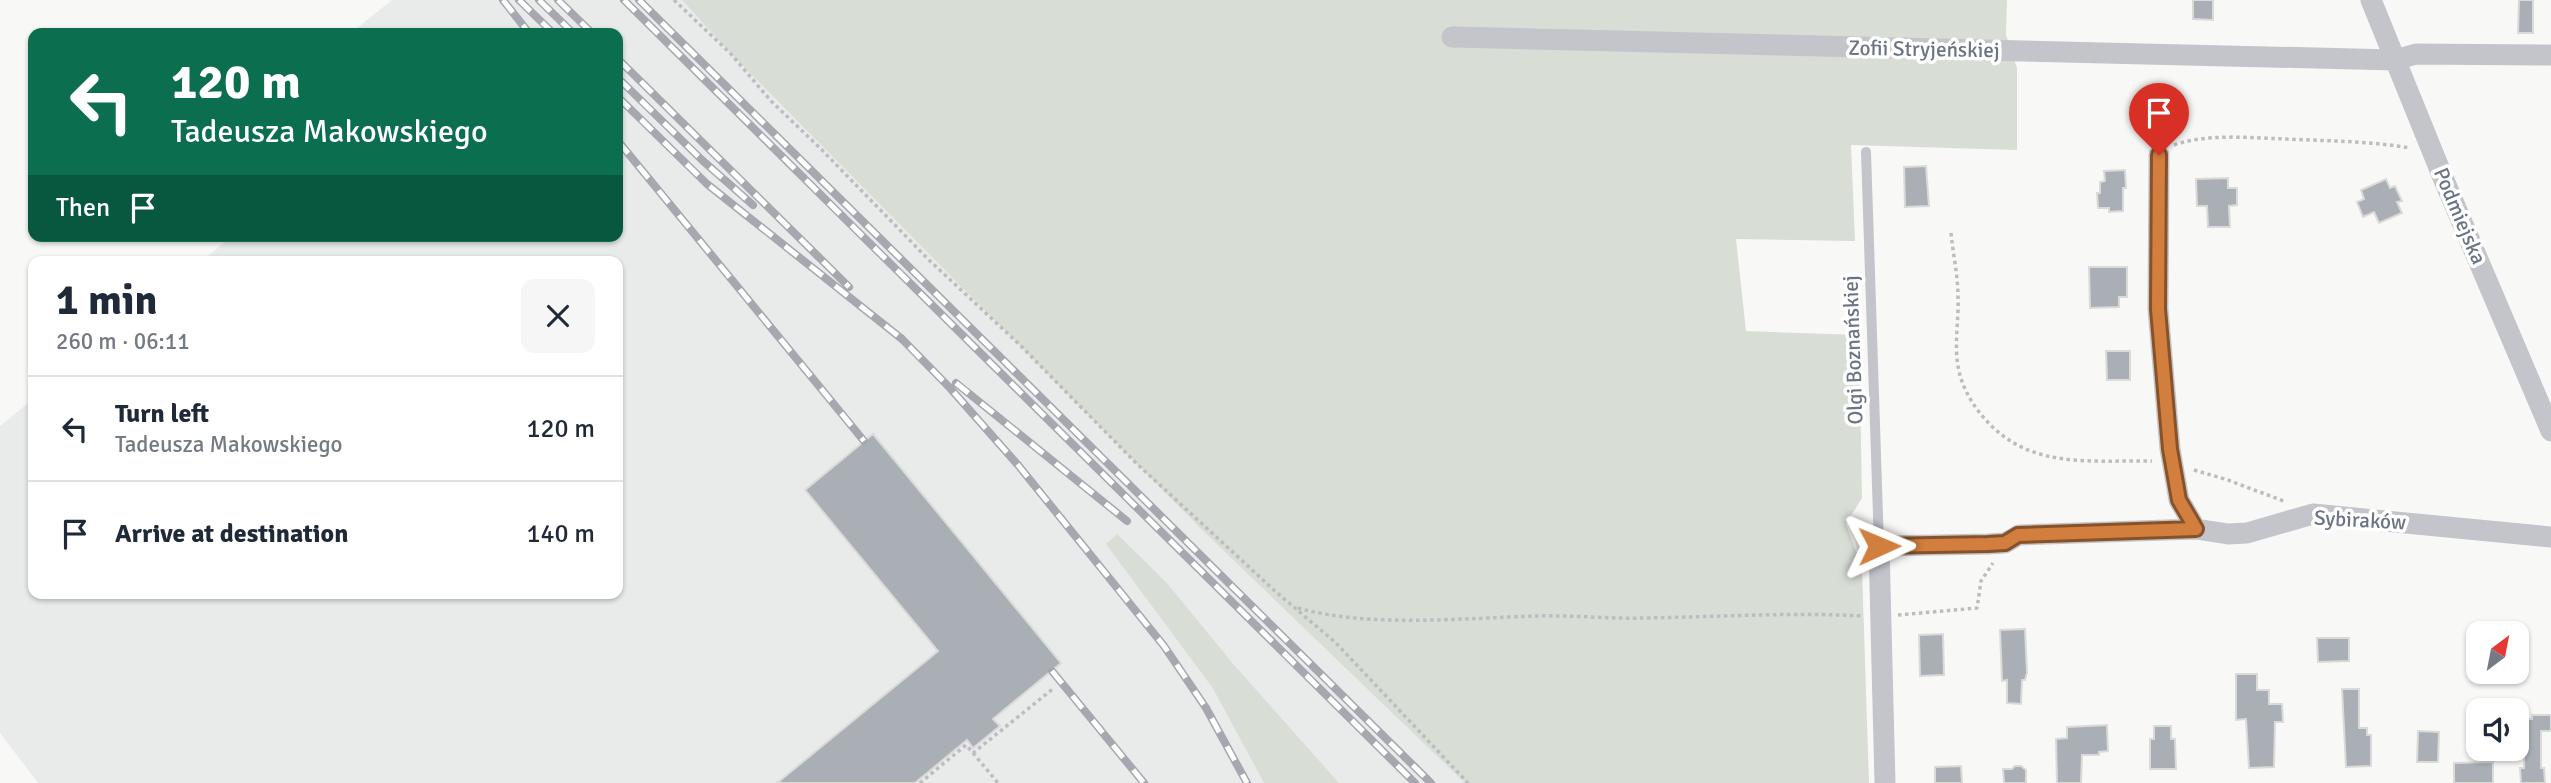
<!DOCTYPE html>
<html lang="en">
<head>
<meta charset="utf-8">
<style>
	:root { --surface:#fff; --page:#f6f6f7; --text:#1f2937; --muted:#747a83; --line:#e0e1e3 }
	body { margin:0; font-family:Signika,sans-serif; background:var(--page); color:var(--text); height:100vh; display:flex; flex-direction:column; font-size:26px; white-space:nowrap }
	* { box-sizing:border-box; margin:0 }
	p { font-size:23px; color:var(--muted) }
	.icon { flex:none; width:38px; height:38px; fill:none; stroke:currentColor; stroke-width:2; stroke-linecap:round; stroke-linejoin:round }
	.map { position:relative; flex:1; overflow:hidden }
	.side { position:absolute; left:28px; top:256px; width:595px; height:343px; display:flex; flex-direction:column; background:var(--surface); border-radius:14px; box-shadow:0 2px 5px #0004 }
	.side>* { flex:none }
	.guide { position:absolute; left:28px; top:28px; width:595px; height:214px; border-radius:14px; box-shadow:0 2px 5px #0004; background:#0b6e4f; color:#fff; overflow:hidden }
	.needle { width:46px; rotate:32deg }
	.tools { position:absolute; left:2466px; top:621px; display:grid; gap:14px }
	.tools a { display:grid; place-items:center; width:63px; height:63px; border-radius:14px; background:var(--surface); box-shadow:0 2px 5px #0004; font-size:35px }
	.pin { position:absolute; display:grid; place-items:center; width:60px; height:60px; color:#fff; margin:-72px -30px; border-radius:50% 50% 50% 0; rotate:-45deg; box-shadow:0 0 7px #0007 }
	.pin .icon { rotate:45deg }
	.me { position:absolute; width:77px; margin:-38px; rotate:89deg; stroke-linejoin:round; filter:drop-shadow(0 0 5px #0008) }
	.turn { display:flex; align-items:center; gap:24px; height:147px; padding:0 28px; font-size:32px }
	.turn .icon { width:91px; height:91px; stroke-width:2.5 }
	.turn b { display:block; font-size:49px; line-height:60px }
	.then { display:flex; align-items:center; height:66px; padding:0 28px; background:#0003; gap:14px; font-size:26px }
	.round { display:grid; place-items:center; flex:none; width:74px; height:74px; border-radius:14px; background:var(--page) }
	.head { display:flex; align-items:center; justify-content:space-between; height:119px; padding:0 28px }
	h1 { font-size:42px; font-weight:700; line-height:52px }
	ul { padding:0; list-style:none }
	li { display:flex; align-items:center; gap:21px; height:105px; padding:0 28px; border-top:2px solid var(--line) }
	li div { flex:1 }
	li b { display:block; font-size:26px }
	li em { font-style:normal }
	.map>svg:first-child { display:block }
	.built { fill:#e9eaea }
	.green { fill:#d8ddd6 }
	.building { fill:#aaafb6; stroke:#dadbd9; stroke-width:2 }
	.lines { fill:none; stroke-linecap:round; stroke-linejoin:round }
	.path { stroke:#bbbdc0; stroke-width:3.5; stroke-dasharray:3.5 3.5; stroke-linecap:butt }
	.lane { stroke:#c3c5ca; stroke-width:10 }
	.street { stroke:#c3c5ca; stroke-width:21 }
	.rail-casing { stroke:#a5a8af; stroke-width:8 }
	.rail { stroke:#fff; stroke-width:5; stroke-dasharray:16; stroke-linecap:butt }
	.route-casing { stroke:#885229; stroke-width:18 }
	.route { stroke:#d17e3f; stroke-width:12 }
	.labels { text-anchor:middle; stroke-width:7; stroke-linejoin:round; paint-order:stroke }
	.street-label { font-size:21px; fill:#6b7484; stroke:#fff }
</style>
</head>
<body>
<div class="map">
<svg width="2551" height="783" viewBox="0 0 2551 783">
	<rect width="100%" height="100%" fill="#f8f9f7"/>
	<path class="built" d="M392,0H682L731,54L1202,530L1465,783H1339L1239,672L1167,583L1117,535L1212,687L1264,783H38L0,733V426L33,399V593H618V261H202L232,236H618V33H351Z"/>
	<path class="green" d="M682,0H2007L2006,35L2017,68V150L1851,145L1855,241L1736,239L1746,331L1859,335L1862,498L1846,524L1862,568L1869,783H1465L1202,530L731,54Z
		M1117,534L1167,583L1234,665L1339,783H1264L1212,687L1106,544Z"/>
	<path class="building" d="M2193,0H2213V20L2193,19Z
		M2519,0H2533V33H2518Z
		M1926,166L1929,206L1905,207L1904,167Z
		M2125,170L2126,188H2123V211L2109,212V208H2098L2097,193H2100V182L2105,181L2104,171Z
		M2228,178V188H2237V205L2229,206L2230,227H2208L2207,206H2197L2196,179Z
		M2386,179L2390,188L2395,186L2402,201L2397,202L2402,213L2379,223L2374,212L2363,217L2357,202L2364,199L2361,190Z
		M2089,267H2127V297H2119V307L2090,308Z
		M2106,351H2130V380H2107Z
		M873,434L1061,663L993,719L1000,726L973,748L967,740L915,783H777L938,651L805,490Z
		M2025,629L2027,673L2025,680H2022L2021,704L2007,703V680L2002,681L2000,630Z
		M1943,634L1944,675L1920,676L1919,635Z
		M2317,638H2349V661L2318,662Z
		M2236,674H2257V690H2269V704H2282L2283,722H2275L2274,767L2249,768L2246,719L2236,720Z
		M2342,689H2359V728H2367V735H2371V766L2346,767Z
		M2532,715H2551V731H2541V768H2544L2545,783H2521L2520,768H2524V719H2532Z
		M2107,725L2108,751L2099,752V755H2082L2081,783H2057L2056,739L2067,738V727Z
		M2154,726H2171V739H2175L2176,769H2150V739H2154Z
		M2418,731L2439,732L2438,762H2417Z
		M2493,762V783H2454V763Z
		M1961,766L1962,783H1935V767Z
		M2015,766H2021L2026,770V783H2004L2003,769H2012Z"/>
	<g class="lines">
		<path class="path" d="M674,0L731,54L771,101L820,148L929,260L1021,346L1136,463L1275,591L1336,643L1468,783
			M2174,145C2209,133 2249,138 2286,139C2328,141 2369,141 2410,148
			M1951,233C1953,254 1958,275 1958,297C1959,319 1954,344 1958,366C1961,385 1971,403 1984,418C2029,470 2090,460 2152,461
			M2194,470L2228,480L2286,502
			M1298,608C1369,628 1463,618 1537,616C1573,615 1608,619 1644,618C1717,617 1790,612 1863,616
			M1898,615L1977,608L1981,581L1993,563
			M973,753L998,783
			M920,783L966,745L973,753L1054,688"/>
		<path class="lane" d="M1866,152L1879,546"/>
		<path class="street" d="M2371,0L2444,180L2551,431
			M1452,37L2395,60L2416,54L2551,55
			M2159,155L2158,309L2170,449L2179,500L2196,529
			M1885,783L1879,546L1988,544L2005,543L2019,535L2196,529L2228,534L2247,533L2313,514L2551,537"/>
		<defs>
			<path id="rail" d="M503,0L529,33
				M519,0L553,33
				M539,0L573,33
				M558,0L592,33
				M624,0L1415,783
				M639,0L1431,783
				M618,59L849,287
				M618,78L702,160L753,205
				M618,97L707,184L902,339L950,388L1018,465L1164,646L1206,708L1247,783
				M618,141L864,441
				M956,383L1127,521
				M1052,671L1144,783"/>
		</defs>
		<use href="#rail" class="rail-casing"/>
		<use href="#rail" class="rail"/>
	</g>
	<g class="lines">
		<defs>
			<path id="route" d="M1879,546L1988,544L2005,543L2018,535L2196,529L2179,500L2170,449L2158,309L2159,155"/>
		</defs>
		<use href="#route" class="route-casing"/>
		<use href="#route" class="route"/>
	</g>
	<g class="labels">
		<g class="street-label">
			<text transform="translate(1924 49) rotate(1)" y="7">Zofii Stryjeńskiej</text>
			<text transform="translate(2460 216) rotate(67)" y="7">Podmiejska</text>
			<text transform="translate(1853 350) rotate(-92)" y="7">Olgi Boznańskiej</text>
			<text transform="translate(2360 520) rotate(3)" y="7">Sybiraków</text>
		</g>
	</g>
</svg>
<div class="tools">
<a><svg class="needle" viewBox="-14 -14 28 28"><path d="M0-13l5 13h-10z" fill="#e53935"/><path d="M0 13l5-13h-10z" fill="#747a83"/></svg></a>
<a><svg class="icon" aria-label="sound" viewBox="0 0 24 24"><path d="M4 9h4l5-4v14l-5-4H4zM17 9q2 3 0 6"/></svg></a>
</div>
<div class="pin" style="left:2159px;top:155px;background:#d93025"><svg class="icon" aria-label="arrive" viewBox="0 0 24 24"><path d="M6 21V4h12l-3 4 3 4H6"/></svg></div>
<svg class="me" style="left:1879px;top:546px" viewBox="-20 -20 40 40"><path d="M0-17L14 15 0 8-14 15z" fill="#d17e3f" stroke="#fff" stroke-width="4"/></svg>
<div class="guide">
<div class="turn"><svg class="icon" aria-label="left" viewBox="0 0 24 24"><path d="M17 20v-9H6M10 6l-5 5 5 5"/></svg><div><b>120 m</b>Tadeusza Makowskiego</div></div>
<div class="then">Then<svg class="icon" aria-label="arrive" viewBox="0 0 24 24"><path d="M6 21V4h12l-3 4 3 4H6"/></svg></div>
</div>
<section class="side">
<div class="head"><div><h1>1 min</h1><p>260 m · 06:11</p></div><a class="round"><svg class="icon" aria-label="close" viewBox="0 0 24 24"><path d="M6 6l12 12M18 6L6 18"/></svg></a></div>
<ul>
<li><svg class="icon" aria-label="left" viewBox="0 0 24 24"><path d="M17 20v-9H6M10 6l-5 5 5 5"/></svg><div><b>Turn left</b><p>Tadeusza Makowskiego</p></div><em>120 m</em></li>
<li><svg class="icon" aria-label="arrive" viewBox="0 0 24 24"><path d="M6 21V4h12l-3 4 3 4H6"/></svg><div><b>Arrive at destination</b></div><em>140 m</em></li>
</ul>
</section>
</div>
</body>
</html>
